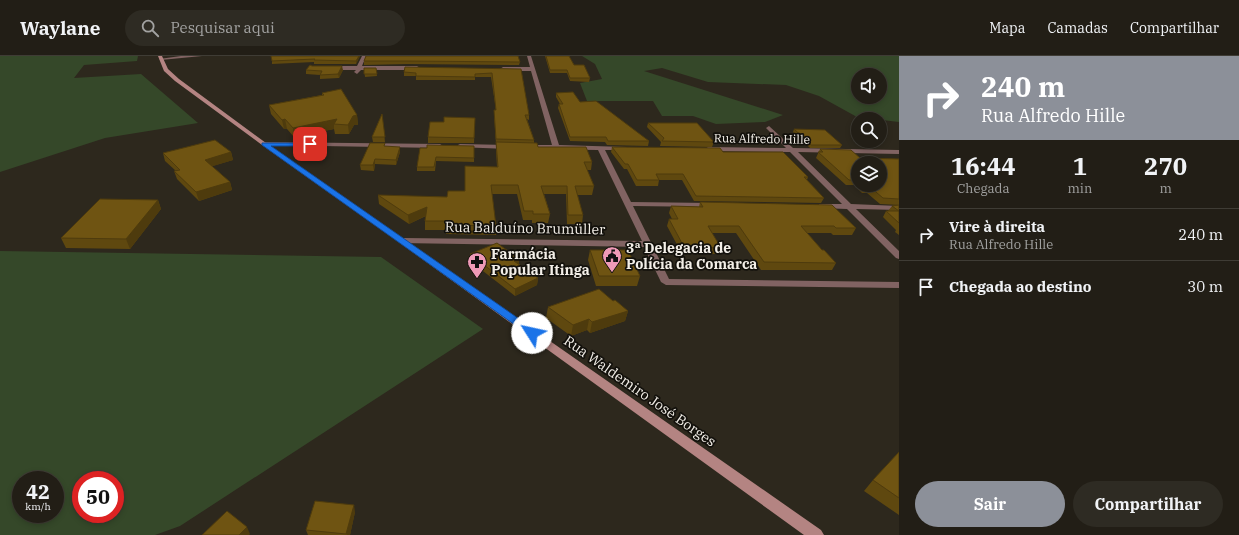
<!DOCTYPE html>
<html lang="pt">
<head>
<meta charset="utf-8">
<style>
	:root { --surface:#221e16; --page:#2e2b23; --text:#f1f3f6; --muted:#a2a2a1; --line:#3f3c35; --accent:#8c9099 }
	body { margin:0; font-family:"IBM Plex Serif",serif; background:var(--page); color:var(--text); height:100vh; display:flex; flex-direction:column; font-size:15px; white-space:nowrap }
	* { box-sizing:border-box; margin:0 }
	p { font-size:13px; color:var(--muted) }
	.icon { flex:none; width:22px; height:22px; fill:none; stroke:currentColor; stroke-width:2; stroke-linecap:round; stroke-linejoin:round }
	.map { position:relative; flex:1; overflow:hidden }
	.panel { display:flex; flex-direction:column; background:var(--surface); width:340px }
	.panel>* { flex:none }
	.hud { background:#8c9099; color:#fff; overflow:hidden }
	.fabs { position:absolute; left:851px; top:12px; display:grid; gap:8px }
	.fabs a { display:grid; place-items:center; width:36px; height:36px; border-radius:50%; background:var(--surface); box-shadow:0 2px 6px #0003,0 0 0 1px var(--line); font-size:20px }
	.speed { position:absolute; left:12px; top:415px; display:flex; gap:8px; font-size:20px; font-weight:700; text-align:center }
	.speed>* { display:grid; place-content:center; width:52px; height:52px; border-radius:50%; background:var(--surface); box-shadow:0 2px 6px #0003,0 0 0 1px var(--line); line-height:1 }
	.speed small { font-size:10px; font-weight:400 }
	.speed .limit { border:6px solid #d22; background:#fff; color:#111 }
	.pin { position:absolute; display:grid; place-items:center; width:34px; height:34px; color:#fff; margin:-17px; border-radius:8px; box-shadow:0 2px 6px #0006 }
	.me { position:absolute; width:44px; margin:-22px; rotate:305deg; stroke-linejoin:round; filter:drop-shadow(0 0 3px #0008) }
	.turn { display:flex; align-items:center; gap:14px; height:84px; padding:0 16px; font-size:18px }
	.turn .icon { width:52px; height:52px; stroke-width:2.5 }
	.turn b { display:block; font-size:28px; line-height:34px }
	.eta { display:flex; justify-content:space-evenly; align-items:center; height:68px; text-align:center }
	.eta b { font-size:24px; font-weight:700; line-height:28px }
	.cta { display:flex; gap:8px; margin-top:auto; padding:8px 16px }
	.cta a { flex:1; height:46px; border-radius:24px; background:var(--accent); color:#fff; font-size:16px; font-weight:700; line-height:46px; text-align:center }
	.cta a+a { background:var(--page); color:var(--text) }
	ul { padding:0; list-style:none }
	li { display:flex; align-items:center; gap:12px; height:52px; padding:0 16px; border-top:1px solid var(--line) }
	li div { flex:1 }
	li b { display:block; font-size:15px }
	li em { font-style:normal }
	header { display:flex; align-items:center; gap:24px; box-sizing:border-box; height:56px; padding:0 20px; background:var(--surface); border-bottom:1px solid var(--line) }
	header strong { font-size:19px }
	nav { display:flex; gap:22px; margin-inline-start:auto; font-size:14px }
	.search { width:280px; height:36px; background:var(--page); display:flex; align-items:center; gap:10px; box-sizing:border-box; padding:0 14px; border-radius:22px; color:var(--muted); font-size:15px }
	main { display:flex; flex:1; min-height:0 }
	.map>svg:first-child { display:block }
	.green { fill:#354829; fill-rule:evenodd }
	.lines { fill:none; stroke-linecap:round; stroke-linejoin:round }
	.minor { fill:#816362; fill-rule:evenodd }
	.secondary { fill:#b48482; fill-rule:evenodd }
	.wall { fill:#5f480f; fill-rule:evenodd }
	.shaded-wall { fill:#4e3b0d }
	.building { fill:#6f5412; stroke:#4e3b0d }
	.route { fill:#1a73e8; stroke:#114b97 }
	.labels { text-anchor:middle; stroke-width:3.5; stroke-linejoin:round; paint-order:stroke }
	.far-street-label { font-size:12px; fill:#f3efe8; stroke:#13110c }
	.street-label { font-size:14px; fill:#f3efe8; stroke:#13110c }
	.poi-label { font-size:14px; font-weight:bold; fill:#f3efe8; stroke:#13110c; text-anchor:start }
</style>
</head>
<body>
<header>
<strong>Waylane</strong>
<div class="search"><svg class="icon" aria-label="search" viewBox="0 0 24 24"><circle cx="10" cy="10" r="6"/><path d="M15 15l6 6"/></svg>Pesquisar aqui</div>
<nav><a>Mapa</a><a>Camadas</a><a>Compartilhar</a></nav>
</header>
<main>
<div class="map">
<svg width="899" height="479" viewBox="0 0 899 479">
	<rect width="100%" height="100%" fill="#2d281d"/>
	<path class="green" d="M0,0H138L137,5L84,9L74,22L141,18L198,67L105,82L0,116Z
		M582,0H899V66L857,61L819,40L786,29L708,26L662,12L644,15L783,59L765,66L716,68L693,60H662L653,45H587L580,27L602,23L595,8ZM858,19H880V41H858Z
		M0,195L381,201L483,273L180,470L155,479H0ZM21,424H55V458H21ZM81,424H115V458H81Z"/>
	<g class="lines">
		<path class="minor" d="M181,0H202L161,4L159,3Z
			M362,0H366L362,10H417L420,12L417,14H361L357,18L354,16L356,14H329L326,12L329,10H357Z
			M527,0H531L559,89L626,91L627,92L624,94H605L631,146L712,147L716,149L712,151L633,150L669,223L899,226V232L666,229L661,226L644,191L400,187L399,185L403,182L642,185L598,94L524,93L521,91L524,89H552L531,15H503L500,13L503,11H530Z
			M769,70L793,92L899,94V98L798,96L851,148L899,150V154L856,153L899,195V203L896,202L847,153L819,152V148H842L790,96L708,95L705,93L708,91L786,92L766,72Z
			M264,86L440,88L443,90L440,92L262,89V87Z
			M460,88L508,89L511,91L508,93L458,91V89Z"/>
		<path class="secondary" d="M158,0H162L168,13L179,23L266,87L821,474L824,479H804L400,187L262,89L175,25L164,15Z"/>
	</g>
	<path class="wall" d="M360,0L356,8H314V6L272,8V5Z
		M366,0L520,6L519,9L407,8L364,9V5Z
		M545,0H569L574,9L590,22L589,26L570,25L567,17H550Z
		M312,10L343,14L339,22L320,23V19L306,18V14Z
		M364,12H376L377,20L365,21Z
		M521,13L529,59V64L527,63L534,84V87L538,91L592,106L591,114H587L594,130L592,139H577L583,159L582,168H567L566,138H544L550,158L548,167H532V164H523L517,138H492L496,170V179L446,178V174H425V165L426,160L409,168L379,148L378,139L447,141L464,135L497,111L496,94V88L494,58V54H496L491,21H475V24H416V20H404V16Z
		M322,37L357,59L358,69H354L349,78H335L334,73L294,81L287,73H284L271,58L269,49L322,39Z
		M556,37L580,46L649,85L648,90L607,89L605,86L570,85L558,52L559,48H560L556,41Z
		M382,58L385,86H373L372,81Z
		M475,62L474,87H428V81L444,66Z
		M648,67L714,86L712,91L660,90L661,86L647,71Z
		M794,73L842,89L840,92H810L793,76Z
		M385,90L400,96L396,109L375,108L374,115L361,114L360,109Z
		M474,90V106L436,105L435,115H417V111L427,92Z
		M612,91L723,96L808,121L807,124L824,142L821,147L694,145L682,124H659L658,130H636L627,113H624L611,96Z
		M820,93L860,102L899,103V149L880,148L867,137H862L854,129H846L816,102ZM858,107L880,129H858Z
		M231,96L233,104L212,110L230,126L232,134L199,145L177,123L174,115H176L165,105L163,97Z
		M158,144L161,153L130,193L66,192L61,182Z
		M700,146L856,172L852,179H833L831,177H807L822,194L836,207L832,214H761L736,177H712L721,192L718,198H682L667,170L669,163H672L669,157L671,150L699,151Z
		M899,149V179L895,176L896,174L883,161L886,155H888L892,150Z
		M590,194L640,220L637,230H596L588,204Z
		M470,198L519,208L538,222L537,229L515,240L470,205Z
		M613,245L628,255L625,265L590,277L587,274L571,280L546,262L548,251Z
		M899,396V459L864,435L873,424Z
		M355,456L350,479H308L306,474Z"/>
	<path class="shaded-wall" d="M359,0H360L356,8V5Z
		M342,10L343,14L339,22L338,18Z
		M357,59L358,69H354L349,78L348,69L353,60Z
		M285,63L287,73H284L282,64Z
		M337,63L334,68V73L294,81L293,72Z
		M400,91V96L396,109V104Z
		M231,96L233,104L207,112L205,104Z
		M375,103V108L374,115L373,109Z
		M230,126L232,134L199,145L196,136Z
		M158,144L161,153L130,193L126,183Z
		M427,151V159L409,168L408,159Z
		M519,203V210L514,205Z
		M538,222L537,229L515,240V233Z
		M628,255L625,265L590,277L592,266Z
		M589,263L587,274L571,280L573,269Z
		M354,449L355,456L350,479H347L346,478Z
		M247,471L250,478L249,479H239Z"/>
	<path class="building" d="M271,0H359L356,5L314,4L315,3L272,5Z
		M366,0H518L520,6L407,5H364Z
		M546,0H569L574,9H584L590,22H570L567,14H550Z
		M310,9L312,10H342L338,18L320,19L322,15L306,14Z
		M405,11L521,13L529,59H525L534,84L496,83L494,54H496L492,17L475,18V21L416,20V17L404,16Z
		M364,12H376L377,18H364Z
		M341,33L357,59L353,60L348,69L334,68L337,63L293,72L285,63L282,64L269,49L324,39L322,37Z
		M573,36L580,46L596,45L649,85H608L606,81H570L559,48H563L556,37Z
		M382,58L385,81H372Z
		M444,61L475,62L474,82L428,81L430,66H444Z
		M648,67H697L714,86L662,85L664,82Z
		M794,73L825,74L842,89H811Z
		M215,84L231,96L205,104L230,126L196,136L174,115L180,114L163,97Z
		M496,86L537,87L538,91H586L592,106H584L594,130H575L583,159H568L567,130H541L550,158H533V155H524L518,129H491L496,170L446,169V165H425L427,151L408,159L378,139L447,141L448,135H465V110L498,111Z
		M370,87H385L384,90L400,91L396,104L375,103L373,109H360Z
		M427,89L474,90V102L436,101L434,111H417L420,92H427Z
		M612,91L720,92L723,96H783L808,121H804L824,142L696,140L683,118H656L659,124H637L628,108H625Z
		M820,93L851,94L860,102L899,103V143L883,142L870,131H865L863,129H880V107H858V125L857,124H849L818,96H823Z
		M100,143L158,144L126,183L61,182Z
		M700,146L832,149L856,172H836L834,170H801L822,194H824L836,207L764,206L739,170H708L721,192L684,191L669,163H678L671,150L703,151Z
		M899,149V167L886,155H899L892,150Z
		M497,187L519,203L514,205L538,222L515,233L470,198Z
		M590,194H628L640,220H599Z
		M599,233L613,245L615,244L628,255L592,266L589,263L573,269L548,251Z
		M899,396V442L873,424Z
		M315,445L354,449L346,478L306,474Z
		M227,455L247,471L239,479H202Z"/>
	<path class="route" d="M262,87H313V90H271L535,274L537,277L535,279H529L262,89Z"/>
	<defs>
		<symbol id="civic-pin" viewBox="-11 -11 22 30"><path d="M0 17L-7.5 6A9.5 9.5 0 1 1 7.5 6Z" fill="#ef9ab7" stroke="#13110c"/><path d="M-.6-6.5H3V-4.5H.6V-3L4-1V1h2V6H-6V1h2V-1L-.6-3ZM-1.2 2.5V6h2.4V2.5Z" fill="#111"/></symbol>
		<symbol id="pharmacy-pin" viewBox="-11 -11 22 30"><path d="M0 17L-7.5 6A9.5 9.5 0 1 1 7.5 6Z" fill="#ef9ab7" stroke="#13110c"/><path d="M-2-6h4v4h4v4h-4v4h-4v-4h-4v-4h4Z" fill="#111"/></symbol>
	</defs>
	<g fill-rule="evenodd">
		<use href="#civic-pin" x="601" y="189" width="22" height="30"/>
		<use href="#pharmacy-pin" x="466" y="195" width="22" height="30"/>
	</g>
	<g class="labels">
		<g class="far-street-label">
			<text transform="translate(762 83) rotate(1)" y="4">Rua Alfredo Hille</text>
		</g>
		<g class="street-label">
			<text transform="translate(525 172) rotate(1)" y="5">Rua Balduíno Brumüller</text>
			<text transform="translate(640 335) rotate(35)" y="5">Rua Waldemiro José Borges</text>
		</g>
		<g class="poi-label">
			<text x="626" y="197">3ª Delegacia de<tspan x="626" dy="16">Polícia da Comarca</tspan></text>
			<text x="491" y="203">Farmácia<tspan x="491" dy="16">Popular Itinga</tspan></text>
		</g>
	</g>
</svg>
<div class="fabs">
<a><svg class="icon" aria-label="sound" viewBox="0 0 24 24"><path d="M4 9h4l5-4v14l-5-4H4zM17 9q2 3 0 6"/></svg></a>
<a><svg class="icon" aria-label="search" viewBox="0 0 24 24"><circle cx="10" cy="10" r="6"/><path d="M15 15l6 6"/></svg></a>
<a><svg class="icon" aria-label="layers" viewBox="0 0 24 24"><path d="M12 4l9 5-9 5-9-5zM3 14l9 5 9-5"/></svg></a>
</div>
<div class="speed"><div>42<small>km/h</small></div><div class="limit">50</div></div>
<div class="pin" style="left:310px;top:88px;background:#d93025"><svg class="icon" aria-label="arrive" viewBox="0 0 24 24"><path d="M6 21V4h12l-3 4 3 4H6"/></svg></div>
<svg class="me" style="left:532px;top:277px" viewBox="-20 -20 40 40"><circle r="19" fill="#fff"/><path d="M0-13L10 11 0 6-10 11z" fill="#1a73e8"/></svg>
</div>
<section class="panel">
<div class="hud">
<div class="turn"><svg class="icon" aria-label="right" viewBox="0 0 24 24"><path d="M7 20v-9h11M14 6l5 5-5 5"/></svg><div><b>240 m</b>Rua Alfredo Hille</div></div>
</div>
<div class="eta">
<div><b>16:44</b><p>Chegada</p></div>
<div><b>1</b><p>min</p></div>
<div><b>270</b><p>m</p></div>
</div>
<ul>
<li><svg class="icon" aria-label="right" viewBox="0 0 24 24"><path d="M7 20v-9h11M14 6l5 5-5 5"/></svg><div><b>Vire à direita</b><p>Rua Alfredo Hille</p></div><em>240 m</em></li>
<li><svg class="icon" aria-label="arrive" viewBox="0 0 24 24"><path d="M6 21V4h12l-3 4 3 4H6"/></svg><div><b>Chegada ao destino</b></div><em>30 m</em></li>
</ul>
<div class="cta"><a>Sair</a><a>Compartilhar</a></div>
</section>
</main>
</body>
</html>
